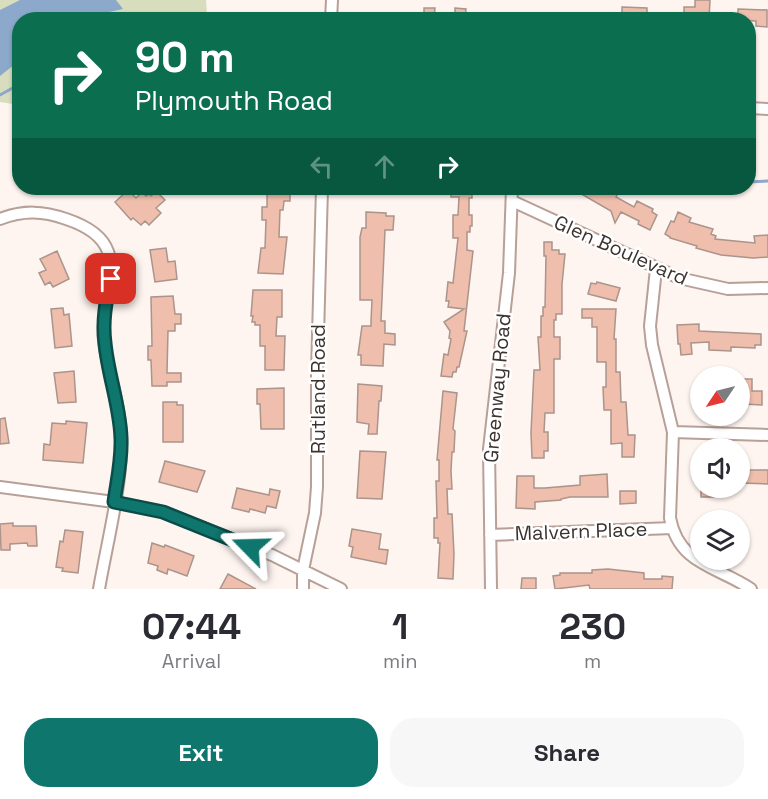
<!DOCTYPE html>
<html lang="en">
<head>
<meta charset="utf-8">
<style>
	:root { --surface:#fff; --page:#f7f7f7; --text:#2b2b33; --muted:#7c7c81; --accent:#0f766e }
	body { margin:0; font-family:"Space Grotesk",sans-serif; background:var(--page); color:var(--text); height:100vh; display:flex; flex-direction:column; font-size:22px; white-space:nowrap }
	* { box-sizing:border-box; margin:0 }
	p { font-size:20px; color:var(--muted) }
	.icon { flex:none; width:33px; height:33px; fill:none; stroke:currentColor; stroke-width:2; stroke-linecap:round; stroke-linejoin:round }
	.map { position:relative; height:589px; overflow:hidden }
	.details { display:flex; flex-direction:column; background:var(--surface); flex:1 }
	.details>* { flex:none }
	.guide { position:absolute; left:12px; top:12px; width:744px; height:183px; border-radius:24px; box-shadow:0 2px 4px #0004; background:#0b6e4f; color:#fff; overflow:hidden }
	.needle { width:39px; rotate:235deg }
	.fabs { position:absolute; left:690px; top:366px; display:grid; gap:12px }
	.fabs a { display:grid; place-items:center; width:60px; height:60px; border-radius:50%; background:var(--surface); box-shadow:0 2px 4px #0004; font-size:30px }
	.pin { position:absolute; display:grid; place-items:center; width:51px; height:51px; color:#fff; margin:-26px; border-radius:12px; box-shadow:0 3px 9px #0006 }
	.me { position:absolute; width:66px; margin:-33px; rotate:292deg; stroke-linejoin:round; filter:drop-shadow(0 0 4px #0008) }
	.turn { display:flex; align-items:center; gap:21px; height:126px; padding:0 24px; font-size:27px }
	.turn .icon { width:78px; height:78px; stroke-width:2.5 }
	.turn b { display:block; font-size:42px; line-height:51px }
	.lanes { display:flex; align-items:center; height:57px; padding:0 24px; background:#0003; justify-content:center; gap:30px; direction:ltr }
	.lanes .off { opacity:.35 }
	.eta { display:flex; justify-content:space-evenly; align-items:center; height:102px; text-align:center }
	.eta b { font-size:36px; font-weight:800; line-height:42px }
	.cta { display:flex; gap:12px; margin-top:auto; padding:12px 24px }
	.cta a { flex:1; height:69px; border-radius:24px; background:var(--accent); color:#fff; font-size:24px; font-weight:800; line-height:69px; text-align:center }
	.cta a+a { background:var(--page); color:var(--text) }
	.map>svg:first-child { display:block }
	.green { fill:#d8ddbe }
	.water { fill:#8ca9cc }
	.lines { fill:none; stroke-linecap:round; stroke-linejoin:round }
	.stream { stroke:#8ca9cc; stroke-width:3 }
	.building { fill:#efbeac; stroke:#aa948b; stroke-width:1.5 }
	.minor-casing { stroke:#b7a097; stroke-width:14 }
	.minor { stroke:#fff; stroke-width:10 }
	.route-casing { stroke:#0a4d48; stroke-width:15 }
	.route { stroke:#0f766e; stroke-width:10 }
	.labels { text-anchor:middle; stroke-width:5; stroke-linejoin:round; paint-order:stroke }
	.street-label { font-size:20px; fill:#3c332f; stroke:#fff }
</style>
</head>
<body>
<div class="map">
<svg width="768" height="589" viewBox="0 0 768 589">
	<rect width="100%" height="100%" fill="#fef4f0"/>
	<path class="green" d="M0,0H206L207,15L232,19L20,20L19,105L0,102Z"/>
	<path class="water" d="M20,0H116L123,9L77,19L60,15L57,19L20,20L19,61L0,76V10Z"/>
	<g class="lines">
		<path class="stream" d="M0,95L20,84
			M748,182L768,181"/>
	</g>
	<path class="building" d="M695,0H710L709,20L684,18V7H695Z
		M622,7L647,8V18L634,17V20H622Z
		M424,8H435L434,19H424Z
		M455,8L466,9L465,20H455Z
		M738,9L767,10V27L756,26V21L738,20Z
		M267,188H290V201H284L283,210H280L279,237H287L283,274L258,273L261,248H265L266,220H262V207H267Z
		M451,188H472V198H469V215H472V226H470V232H467V250L473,251L464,331H467L459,367H457L456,372H453L452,377L441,376L444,354L448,355L451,339L449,338L450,331L444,322L464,309L448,307L449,301H446L448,282L453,283L458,238H453V215H458L459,197H451Z
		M571,188H598L608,193L611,188H614L620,190L616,197L634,207L637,201L653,209L652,212L657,215L650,230L638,224L639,221L621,212L615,223L611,211Z
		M128,190L136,198L142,192L146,196L149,194L151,196L156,191L165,200L156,208L161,213L149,225L145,221L141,225L133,218L131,220L115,202Z
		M366,212L386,213V216H394L393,230H385L381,321H385V333L395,334V345L384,344L383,366L361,365V355H358L362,326H371V321L372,300H360V237L362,228H366Z
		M678,212L691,218L689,222L713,229L711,234L716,236L715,239L755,243L754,236L768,235V257L753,258L721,255L696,248L697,246L670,238V237L665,234L671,221L674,222Z
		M544,242H552V250H559V254H565L562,284V314H556V320H554V337H560V359H554V413H545L544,432H548V451H544V458H532L531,433L534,370H540L538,337H541V316H543V307H545L546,256H544Z
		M166,248L168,262L175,261L177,279L155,282L150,250Z
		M57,251L69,279L53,287L50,282L45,285L39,273L46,270L40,259Z
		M597,282L620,288L616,301L588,294L591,283L596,284Z
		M253,290H282V317H277L276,336H285L284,370H265V346H260V325H255V322H252L253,316H251Z
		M173,296L175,314H181V324H175V331H168L167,373H181V382H167V386H152L151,360H148V346H152L151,297Z
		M63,308L64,315L69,314L72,346L55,348L51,309Z
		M582,309H616L614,339H616V372H620L621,402H626L628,435H635L634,457H622V443L611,444V410H604L603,387H606V362H597V327H592V318H582Z
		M699,324V331L761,334V345H755V348L731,347V351L709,350V342L691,343L692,354L681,355L680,344H678L677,325Z
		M74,371L76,402L58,403L54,373Z
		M740,379H752V391H762V405L743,404V401H740Z
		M358,384L382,386L381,401H379L377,434H368L369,424L357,422Z
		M284,388V429H261L260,404H257V389Z
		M443,391L457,393L453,429L455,431L454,452H452L451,471L452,489H447L448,514H452L454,554L453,579L438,578L440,543H438V538H434V518H437L436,481H439V460H437Z
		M163,402H177V405H183V442H163Z
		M5,418L9,443L0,444V419Z
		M66,421L87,423L83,463L43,460L44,444L50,445L52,423L66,424Z
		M360,451L386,452L382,499L357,498Z
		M165,461L205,471L197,492L159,482Z
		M744,470H768V484L740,483V472H744Z
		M607,474L608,497H570L561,499V500L535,502V509L516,508L517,476H534V488H545L580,485V476Z
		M237,488L269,495L270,489L280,491L276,508L267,506L265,513L250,509L249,512L232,508Z
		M701,488H714V497H701Z
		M620,491H636V503L620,504Z
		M13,523V526H36L37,546H28L27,543L10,544V550H1L0,524Z
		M352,529L381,534L379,549L388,550L386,564L351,557L353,547L349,546Z
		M65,530L83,532L78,573L62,571L63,568L56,567L60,541L63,542Z
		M152,543L164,547L165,545L194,556L187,576L168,569L167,574L157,570L158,566L148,563Z
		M608,569L644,573V579H662V576L673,577L672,589H590L589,585L555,589L553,576L560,575V573H592V570Z
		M228,574L256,589H220Z
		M522,578H536V589H521Z"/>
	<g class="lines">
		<defs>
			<path id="minor" d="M331,20L332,0
				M748,108L768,109
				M512,201L679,278L728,289L768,288
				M0,219C24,210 43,211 66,219C139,243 99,288 104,341C108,375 121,407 121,440C122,486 107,543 99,589
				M656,269L650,326L652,345L673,432L670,518C679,565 717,566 751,589
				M673,432L768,435
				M0,487L114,502L163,512L272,555L341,589
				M490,535L672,528
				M303,589V570L315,513L317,487V373L322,188
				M491,589L489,449L509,273L512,188"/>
		</defs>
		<use href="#minor" class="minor-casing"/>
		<use href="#minor" class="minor"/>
	</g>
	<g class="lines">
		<defs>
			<path id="route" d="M111,279C106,300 102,321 105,343C108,375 120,406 121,438C122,460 117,481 114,502L163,512L250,547"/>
		</defs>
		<use href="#route" class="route-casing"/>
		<use href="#route" class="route"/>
	</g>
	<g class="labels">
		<g class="street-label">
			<text transform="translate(621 250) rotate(24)" y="7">Glen Boulevard</text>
			<text transform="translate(497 388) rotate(-85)" y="7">Greenway Road</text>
			<text transform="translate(318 389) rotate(-90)" y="7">Rutland Road</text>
			<text transform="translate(581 531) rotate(-2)" y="7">Malvern Place</text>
		</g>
	</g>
</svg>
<div class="fabs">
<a><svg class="needle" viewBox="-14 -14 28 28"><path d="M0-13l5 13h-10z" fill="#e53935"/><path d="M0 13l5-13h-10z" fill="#7c7c81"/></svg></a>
<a><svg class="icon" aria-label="sound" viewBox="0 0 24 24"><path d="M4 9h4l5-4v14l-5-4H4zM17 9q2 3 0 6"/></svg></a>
<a><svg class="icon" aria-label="layers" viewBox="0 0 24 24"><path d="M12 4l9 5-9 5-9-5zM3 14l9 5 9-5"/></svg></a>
</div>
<div class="pin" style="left:111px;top:279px;background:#d93025"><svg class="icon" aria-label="arrive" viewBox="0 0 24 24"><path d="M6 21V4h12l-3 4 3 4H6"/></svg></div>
<svg class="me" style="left:250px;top:547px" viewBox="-20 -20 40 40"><path d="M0-17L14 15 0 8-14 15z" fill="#0f766e" stroke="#fff" stroke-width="4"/></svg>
<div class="guide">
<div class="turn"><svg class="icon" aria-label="right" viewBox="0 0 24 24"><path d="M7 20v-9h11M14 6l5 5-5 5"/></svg><div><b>90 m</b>Plymouth Road</div></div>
<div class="lanes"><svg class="icon off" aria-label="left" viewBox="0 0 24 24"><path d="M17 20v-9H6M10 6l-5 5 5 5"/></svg><svg class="icon off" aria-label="ahead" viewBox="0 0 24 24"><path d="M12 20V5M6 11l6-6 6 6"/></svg><svg class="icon" aria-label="right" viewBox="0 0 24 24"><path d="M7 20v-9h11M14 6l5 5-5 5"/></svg></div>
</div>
</div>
<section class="details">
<div class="eta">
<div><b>07:44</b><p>Arrival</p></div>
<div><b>1</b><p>min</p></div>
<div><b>230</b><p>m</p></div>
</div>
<div class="cta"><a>Exit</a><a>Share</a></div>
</section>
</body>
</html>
